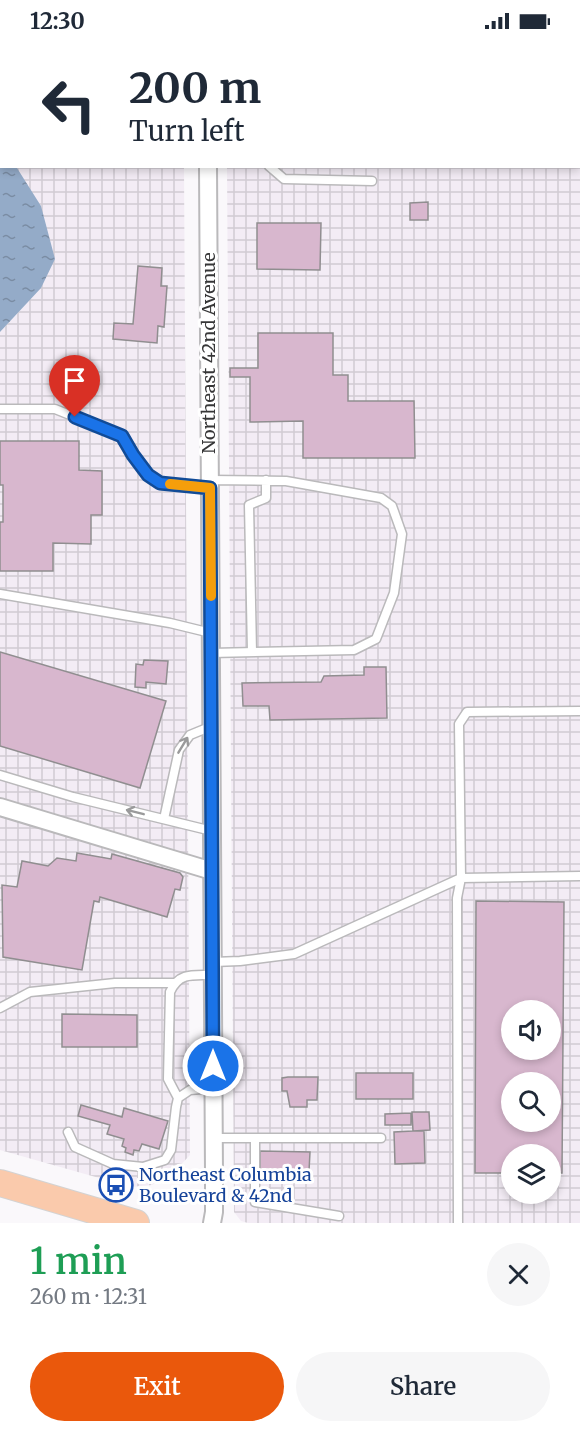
<!DOCTYPE html>
<html lang="en">
<head>
<meta charset="utf-8">
<style>
	:root { --surface:#fff; --page:#f6f6f7; --text:#1f2937; --muted:#747a83; --accent:#ea580c }
	body { margin:0; font-family:Merriweather,serif; background:var(--page); color:var(--text); height:100vh; display:flex; flex-direction:column; font-size:22px; white-space:nowrap }
	* { box-sizing:border-box; margin:0 }
	p { font-size:20px; color:var(--muted) }
	.icon { flex:none; width:33px; height:33px; fill:none; stroke:currentColor; stroke-width:2; stroke-linecap:round; stroke-linejoin:round }
	.map { position:relative; height:1181px; overflow:hidden }
	.drawer { display:flex; flex-direction:column; background:var(--surface); flex:1 }
	.drawer>* { flex:none }
	.banner { position:absolute; left:0px; top:0px; width:580px; height:126px; box-shadow:0 3px 9px #0003; background:#fff; color:var(--text); overflow:hidden }
	.controls { position:absolute; left:501px; top:958px; display:grid; gap:12px }
	.controls a { display:grid; place-items:center; width:60px; height:60px; border-radius:50%; background:var(--surface); box-shadow:0 3px 9px #0003; font-size:30px }
	.pin { position:absolute; display:grid; place-items:center; width:51px; height:51px; color:#fff; margin:-62px -26px; border-radius:50% 50% 50% 0; rotate:-45deg; box-shadow:0 0 6px #0007 }
	.pin .icon { rotate:45deg }
	.me { position:absolute; width:66px; margin:-33px; rotate:0deg; stroke-linejoin:round; filter:drop-shadow(0 0 4px #0008) }
	.turn { display:flex; align-items:center; gap:21px; height:126px; padding:0 30px; font-size:27px }
	.turn .icon { width:78px; height:78px; stroke-width:2.5 }
	.turn b { display:block; font-size:42px; line-height:51px }
	.round { display:grid; place-items:center; flex:none; width:63px; height:63px; border-radius:32px; background:var(--page) }
	.overview { display:flex; align-items:center; justify-content:space-between; height:102px; padding:0 30px }
	h1 { font-size:36px; font-weight:600; line-height:45px; color:#1e9e55 }
	.button { display:flex; gap:12px; margin-top:auto; padding:12px 30px }
	.button a { flex:1; height:69px; border-radius:36px; background:var(--accent); color:#fff; font-size:24px; font-weight:600; line-height:69px; text-align:center }
	.button a+a { background:var(--page); color:var(--text) }
	.status { display:flex; justify-content:space-between; align-items:center; height:42px; padding:0 30px; background:var(--surface); direction:ltr }
	.status svg { height:16px; fill:currentColor }
	.map>svg:first-child { display:block }
	.industrial { fill:url(#industrial-grid); fill-rule:evenodd }
	.water { fill:url(#water-ripples) }
	.building { fill:#d8b7ce; stroke:#908e90; stroke-width:1.5; fill-rule:evenodd }
	.lines { fill:none; stroke-linecap:round; stroke-linejoin:round }
	.service-casing { stroke:#bab9bb; stroke-width:11 }
	.minor-casing { stroke:#bab9bb; stroke-width:20 }
	.primary-casing { stroke:#d3d3d3; stroke-width:28 }
	.service { stroke:#fff; stroke-width:8 }
	.minor { stroke:#fff; stroke-width:16 }
	.primary { stroke:#facaac; stroke-width:26 }
	.oneway { stroke:#9a9a9b }
	.route-casing { stroke:#114b97; stroke-width:15 }
	.route { stroke:#1a73e8; stroke-width:10 }
	.slow { stroke:#f59e0b; stroke-width:10 }
	.labels { text-anchor:middle; stroke-width:6; stroke-linejoin:round; paint-order:stroke }
	.street-label { font-size:18px; fill:#363637; stroke:#fff }
	.transit-label { font-size:18px; fill:#164399; stroke:#fff; text-anchor:start }
</style>
</head>
<body>
<div class="status"><b>12:30</b><svg viewBox="0 0 49 12"><path d="M0 12V9h3v3zM5 12V6h3v6zM10 12V3h3v9zM15 12V0h3v12zM26 1h20v11H26zM47 4h2v5h-2z"/></svg></div>
<div class="map">
<svg width="580" height="1181" viewBox="0 0 580 1181">
	<defs>
		<pattern id="industrial-grid" width="8" height="8" patternUnits="userSpaceOnUse" patternTransform="scale(1.5)"><rect width="8" height="8" fill="#f3ecf5"/><path d="M0 4h8M4 0v8" fill="none" stroke="#d1cbd3"/></pattern>
		<pattern id="water-ripples" width="26" height="14" patternUnits="userSpaceOnUse" patternTransform="scale(1.5)"><rect width="26" height="14" fill="#94abc8"/><path d="M2 4q2-2 4 0t4 0M15 11q2-2 4 0t4 0" fill="none" stroke="#7a8ca3"/></pattern>
	</defs>
	<rect width="100%" height="100%" fill="#faf8fb"/>
	<path class="industrial" d="M0,0H184V2H2L1,116Z
		M226,0H580V1181H248L241,1179L234,1170L227,125L579,124V2ZM512,969H550V1008H512ZM512,1041H550V1080H512ZM512,1113H550V1152H512Z
		M14,125H184L190,1113L175,1129L152,1143L131,1145L0,1108V290L26,262L41,164Z"/>
	<path class="water" d="M0,114L2,124L17,126L41,164L55,217L41,246L0,290Z"/>
	<path class="building" d="M59,0H153L58,2Z
		M389,0H431V2H389Z
		M428,160V178H410V161Z
		M257,181H321L320,228L257,227Z
		M138,224L162,226L161,244H167L164,285L158,284L157,301L113,297L114,281L133,282Z
		M258,291H333V333H348V359H414L415,416H303V379L250,380V335H230V326H258Z
		M0,399H79V428L102,429V473H91V502L53,501V529H0V480H3V443H0Z
		M0,610L166,659L140,746L0,704Z
		M144,618L168,619L166,642L146,640V646L135,645L136,622L143,623Z
		M364,625H386L387,676L270,678L269,664H243L242,641L321,640L324,634L364,633Z
		M77,811L111,817L112,812L180,831L183,835L180,848L175,847L167,875L100,855L99,860L94,859L82,928L3,915L2,843L17,845L22,819L48,824L57,816L76,819Z
		M476,859L564,860L562,1131H550V1113H512V1131H475ZM512,969H550V1008H512ZM512,1041H550V1080H512Z
		M62,972L137,973V1005H62Z
		M356,1031H413V1057H356Z
		M288,1035H318L317,1058H307V1065H290L287,1049H282V1036Z
		M81,1063L122,1075L124,1066L168,1079L159,1107L142,1102L139,1109L134,1108L133,1113L125,1110L126,1106L122,1104L124,1097L107,1092L110,1083L78,1074Z
		M412,1070H429L430,1088L413,1089Z
		M411,1071V1083H385V1072Z
		M413,1089H424L425,1121L395,1122L394,1090Z
		M260,1109L310,1110L309,1129L260,1127Z"/>
	<g class="lines">
		<defs>
			<path id="service" d="M269,124L284,137L372,139
				M0,367H55L122,394L133,413L148,433L160,441L210,446
				M210,438L286,439L381,456L392,464L402,492L394,551L376,597L354,608L211,611
				M0,552L170,581L211,591
				M252,610L249,463L266,456V438
				M0,733L73,755L212,789
				M164,777L179,708L190,693L212,684
				M213,920L240,919L294,912L461,836L580,834
				M0,966L30,950L115,941H174
				M178,1056L168,1037L170,950C179,930 193,933 213,933
				M68,1090L75,1105L113,1122L143,1125L165,1118L171,1108L176,1065L178,1056L190,1048L213,1046
				M214,1096H381
				M255,1096V1160L339,1174
				M458,1181L457,856L461,836L459,682L467,670L580,669"/>
			<path id="minor" d="M207,0V2
				M208,124L214,1131V1170L212,1181
				M0,765L212,829"/>
			<path id="primary" d="M0,1141L136,1181"/>
		</defs>
		<use href="#service" class="service-casing"/>
		<use href="#minor" class="minor-casing"/>
		<use href="#primary" class="primary-casing"/>
		<use href="#service" class="service"/>
		<use href="#minor" class="minor"/>
		<use href="#primary" class="primary"/>
	</g>
	<defs><path id="oneway-shaft" d="M-6 0H5M1.5-3L5.5 0L1.5 3" fill="none" stroke-width="1.6" stroke-linecap="round" stroke-linejoin="round" transform="scale(1.5)"/></defs>
	<g class="oneway">
		<use href="#oneway-shaft" transform="translate(183 703) rotate(-59)"/>
		<use href="#oneway-shaft" transform="translate(135 770) rotate(-166)"/>
	</g>
	<g class="lines">
		<defs>
			<path id="route" d="M75,375L122,394L133,413L148,433L160,441L210,446L213,1024"/>
		</defs>
		<use href="#route" class="route-casing"/>
		<use href="#route" class="route"/>
		<path class="slow" d="M170,442L210,446L211,554"/>
	</g>
	<defs>
		<symbol id="bus-ring" viewBox="-11 -11 22 22"><circle r="9.5" fill="#fff" stroke="#1a4fb4" stroke-width="1.5"/><path d="M-5-6H5V4H4V6H2V4H-2V6H-4V4H-5ZM-3.5-4V0h7V-4ZM-3.5 1.2v1.5H-2V1.2ZM2 1.2v1.5H3.5V1.2Z" fill="#1a4fb4"/></symbol>
	</defs>
	<g fill-rule="evenodd">
		<use href="#bus-ring" x="97" y="1124" width="38" height="38"/>
	</g>
	<g class="labels">
		<g class="street-label">
			<text transform="translate(209 311) rotate(-90)" y="6">Northeast 42nd Avenue</text>
		</g>
		<g class="transit-label">
			<text x="139" y="1139">Northeast Columbia<tspan x="139" dy="21">Boulevard &amp; 42nd</tspan></text>
		</g>
	</g>
</svg>
<div class="controls">
<a><svg class="icon" aria-label="sound" viewBox="0 0 24 24"><path d="M4 9h4l5-4v14l-5-4H4zM17 9q2 3 0 6"/></svg></a>
<a><svg class="icon" aria-label="search" viewBox="0 0 24 24"><circle cx="10" cy="10" r="6"/><path d="M15 15l6 6"/></svg></a>
<a><svg class="icon" aria-label="layers" viewBox="0 0 24 24"><path d="M12 4l9 5-9 5-9-5zM3 14l9 5 9-5"/></svg></a>
</div>
<div class="pin" style="left:75px;top:375px;background:#d93025"><svg class="icon" aria-label="arrive" viewBox="0 0 24 24"><path d="M6 21V4h12l-3 4 3 4H6"/></svg></div>
<svg class="me" style="left:213px;top:1024px" viewBox="-20 -20 40 40"><circle r="17" fill="#1a73e8" stroke="#fff" stroke-width="3"/><path d="M0-11L8 9 0 5-8 9z" fill="#fff"/></svg>
<div class="banner">
<div class="turn"><svg class="icon" aria-label="left" viewBox="0 0 24 24"><path d="M17 20v-9H6M10 6l-5 5 5 5"/></svg><div><b>200 m</b>Turn left</div></div>
</div>
</div>
<section class="drawer">
<div class="overview"><div><h1>1 min</h1><p>260 m · 12:31</p></div><a class="round"><svg class="icon" aria-label="close" viewBox="0 0 24 24"><path d="M6 6l12 12M18 6L6 18"/></svg></a></div>
<div class="button"><a>Exit</a><a>Share</a></div>
</section>
</body>
</html>
